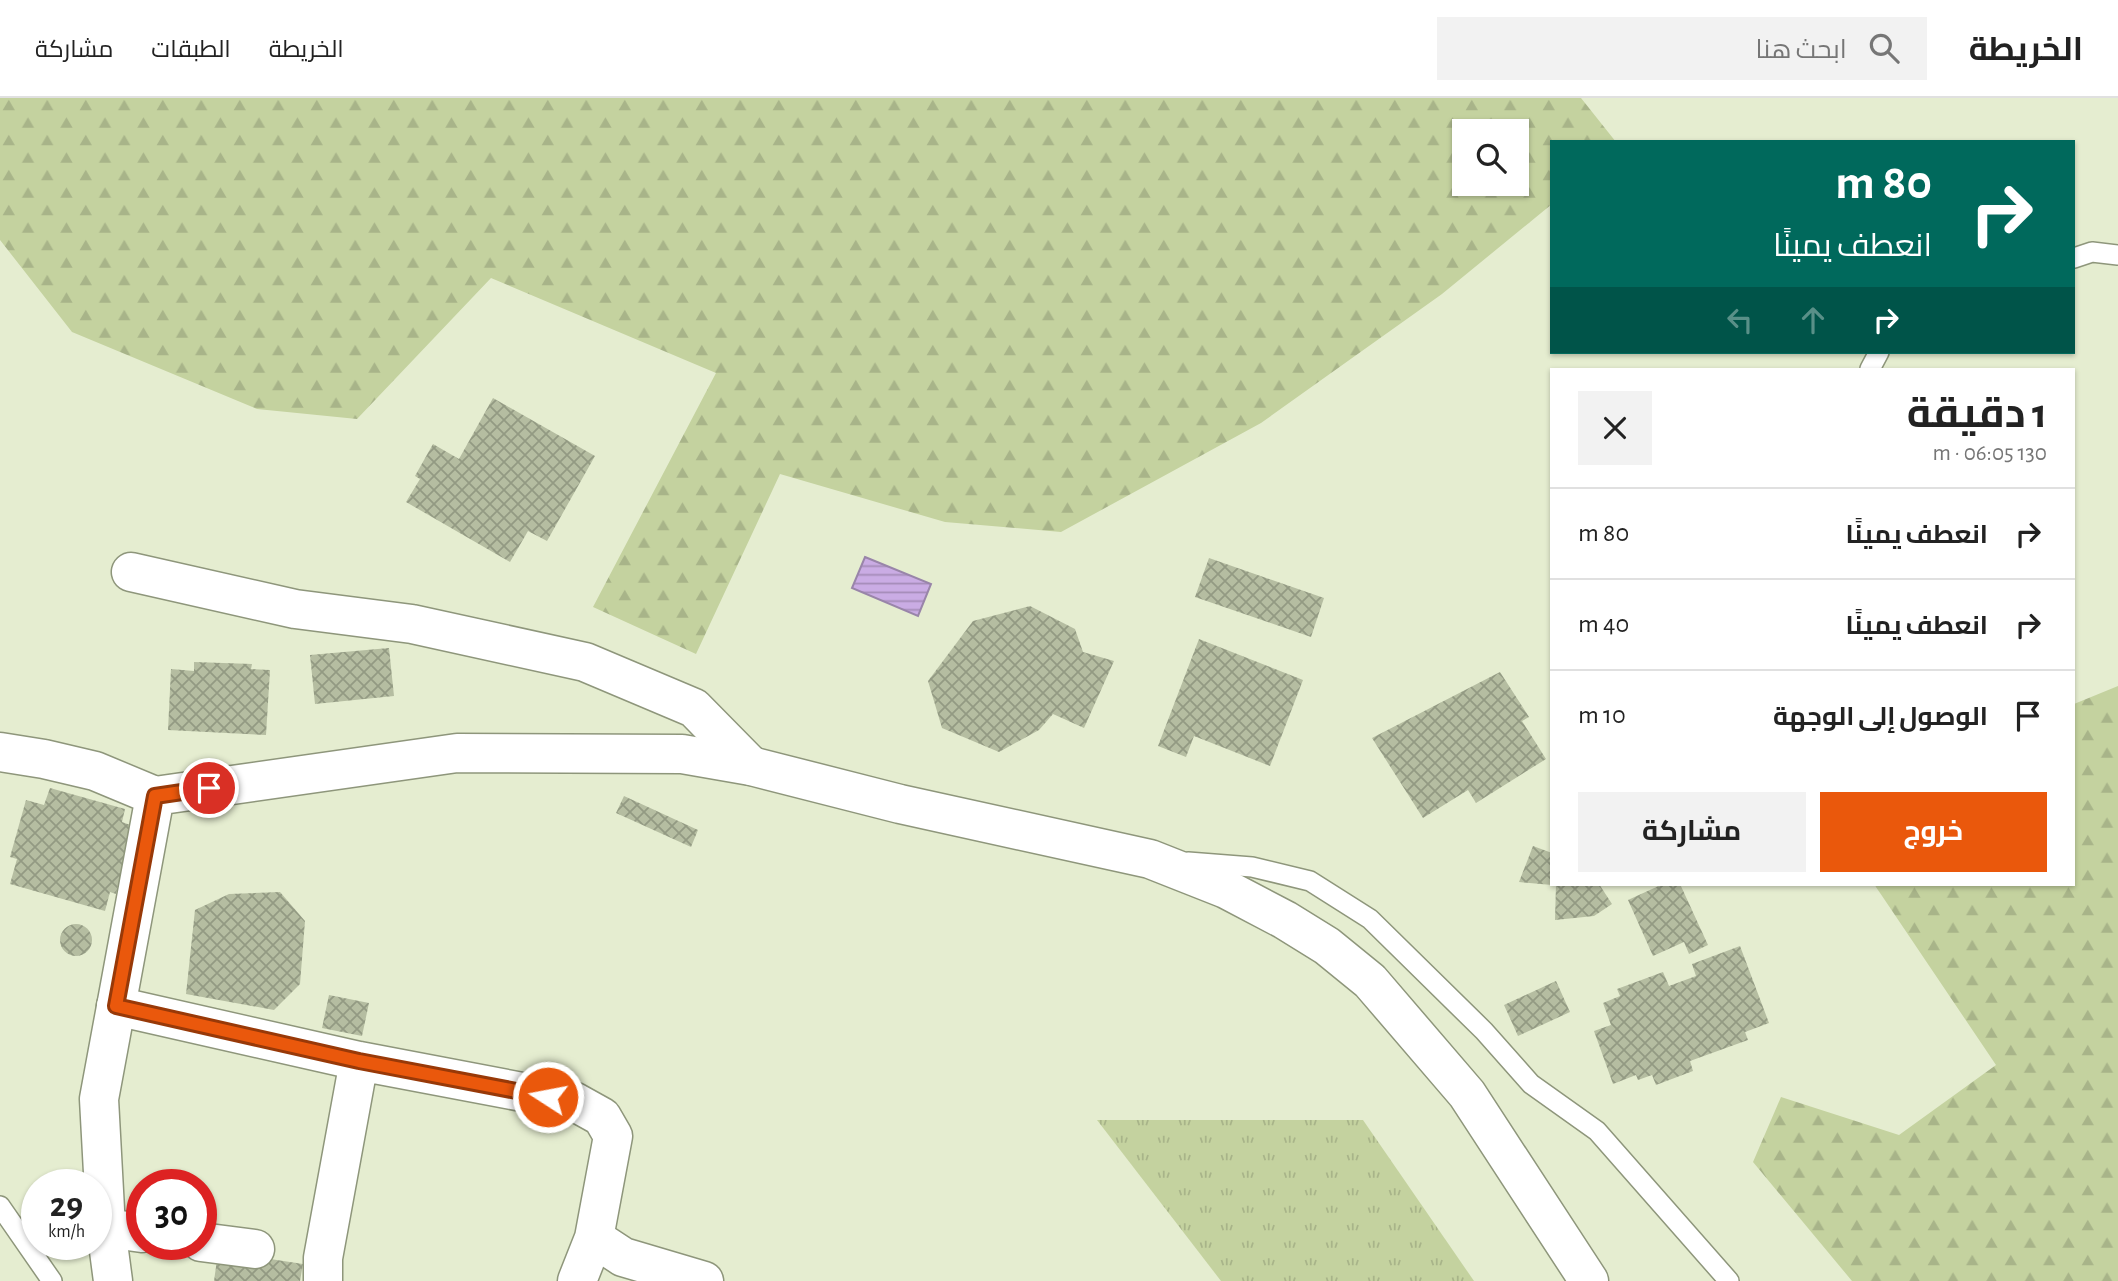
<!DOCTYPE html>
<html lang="ar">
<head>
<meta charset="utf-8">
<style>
	:root { --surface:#fff; --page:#f2f2f2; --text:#222; --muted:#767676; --line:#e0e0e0; --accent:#ea580c }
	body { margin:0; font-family:"Alegreya Sans",Cairo,sans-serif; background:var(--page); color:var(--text); direction:rtl; height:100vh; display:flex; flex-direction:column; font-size:26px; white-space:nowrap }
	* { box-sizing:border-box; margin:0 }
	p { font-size:23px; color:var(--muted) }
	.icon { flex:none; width:38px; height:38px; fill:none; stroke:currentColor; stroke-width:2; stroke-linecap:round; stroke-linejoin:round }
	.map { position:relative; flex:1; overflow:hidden; direction:ltr }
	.sheet { position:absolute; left:1550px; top:270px; width:525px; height:518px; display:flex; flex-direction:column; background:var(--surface); border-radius:0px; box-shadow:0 2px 5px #0004; direction:rtl }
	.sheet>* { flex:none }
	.guide { position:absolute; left:1550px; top:42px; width:525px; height:214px; border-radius:0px; box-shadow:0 2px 5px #0004; direction:rtl; background:#00695c; color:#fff; overflow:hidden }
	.fabs { position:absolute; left:1452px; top:21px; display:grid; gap:14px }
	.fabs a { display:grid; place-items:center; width:77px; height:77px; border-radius:0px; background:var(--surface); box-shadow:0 2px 5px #0004; font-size:35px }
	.speed { position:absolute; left:21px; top:1071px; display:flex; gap:14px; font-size:35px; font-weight:700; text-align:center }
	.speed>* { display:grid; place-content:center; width:91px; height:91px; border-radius:50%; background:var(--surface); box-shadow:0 2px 5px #0004; line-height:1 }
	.speed small { font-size:18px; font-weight:400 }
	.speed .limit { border:10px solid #d22; background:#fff; color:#111 }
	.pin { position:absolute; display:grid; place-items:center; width:60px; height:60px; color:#fff; margin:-30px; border:4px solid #fff; border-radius:50%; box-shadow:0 2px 7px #0007 }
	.me { position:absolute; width:77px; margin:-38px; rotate:281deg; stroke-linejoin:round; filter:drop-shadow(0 0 5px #0008) }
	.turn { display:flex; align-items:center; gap:24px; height:147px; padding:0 28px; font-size:32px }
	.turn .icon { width:91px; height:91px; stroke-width:2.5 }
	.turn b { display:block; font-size:49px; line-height:60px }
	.lanes { display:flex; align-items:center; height:66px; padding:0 28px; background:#0003; justify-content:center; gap:35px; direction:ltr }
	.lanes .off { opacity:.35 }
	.round { display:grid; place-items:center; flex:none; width:74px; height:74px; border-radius:0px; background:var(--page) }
	.headline { display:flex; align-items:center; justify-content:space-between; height:119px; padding:0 28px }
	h1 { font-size:42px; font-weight:700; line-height:52px }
	.primary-button { display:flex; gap:14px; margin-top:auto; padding:14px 28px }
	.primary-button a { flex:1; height:80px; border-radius:0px; background:var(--accent); color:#fff; font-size:28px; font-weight:700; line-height:80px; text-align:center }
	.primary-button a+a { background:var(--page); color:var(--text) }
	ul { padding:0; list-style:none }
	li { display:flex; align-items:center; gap:21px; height:91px; padding:0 28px; border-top:2px solid var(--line) }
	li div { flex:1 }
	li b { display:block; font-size:26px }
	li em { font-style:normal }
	header { display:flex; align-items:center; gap:42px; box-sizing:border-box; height:98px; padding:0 35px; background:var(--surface); border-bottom:2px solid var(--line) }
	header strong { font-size:33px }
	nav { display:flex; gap:38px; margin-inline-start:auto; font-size:24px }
	.search { width:490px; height:63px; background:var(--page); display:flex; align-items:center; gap:18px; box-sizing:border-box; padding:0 24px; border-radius:0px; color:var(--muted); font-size:26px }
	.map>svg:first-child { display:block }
	.grass { fill:url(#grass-tufts) }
	.forest { fill:url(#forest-firs); fill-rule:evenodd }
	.water { fill:url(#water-rules); stroke:#9985a9; stroke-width:2 }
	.building { fill:url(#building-cross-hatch) }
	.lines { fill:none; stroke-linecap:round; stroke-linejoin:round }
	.lane-casing { stroke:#8e967b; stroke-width:22 }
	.street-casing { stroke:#8e967b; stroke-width:41 }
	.secondary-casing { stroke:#8e967b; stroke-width:41 }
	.lane { stroke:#fff; stroke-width:19 }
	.street { stroke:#fff; stroke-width:38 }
	.secondary { stroke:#fff; stroke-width:38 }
	.route-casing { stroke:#983908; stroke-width:18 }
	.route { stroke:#ea580c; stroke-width:12 }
</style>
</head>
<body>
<header>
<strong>الخريطة</strong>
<div class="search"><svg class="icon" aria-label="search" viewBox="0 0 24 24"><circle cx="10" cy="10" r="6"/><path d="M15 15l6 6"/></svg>ابحث هنا</div>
<nav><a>الخريطة</a><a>الطبقات</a><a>مشاركة</a></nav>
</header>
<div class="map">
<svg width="2118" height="1183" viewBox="0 0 2118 1183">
	<defs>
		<pattern id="grass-tufts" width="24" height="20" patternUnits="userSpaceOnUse" patternTransform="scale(1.75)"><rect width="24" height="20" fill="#c4d29f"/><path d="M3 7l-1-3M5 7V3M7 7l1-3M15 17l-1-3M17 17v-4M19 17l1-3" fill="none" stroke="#a8b489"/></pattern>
		<pattern id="forest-firs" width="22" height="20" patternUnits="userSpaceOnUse" patternTransform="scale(1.75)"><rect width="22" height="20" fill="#c4d29f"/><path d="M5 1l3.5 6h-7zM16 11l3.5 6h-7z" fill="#a8b489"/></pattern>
		<pattern id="water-rules" width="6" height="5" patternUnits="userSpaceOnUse" patternTransform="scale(1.75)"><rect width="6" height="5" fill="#caace4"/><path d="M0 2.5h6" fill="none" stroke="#a48cb8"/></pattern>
		<pattern id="building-cross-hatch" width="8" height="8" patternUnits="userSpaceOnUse" patternTransform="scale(1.75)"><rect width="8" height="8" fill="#b5bda1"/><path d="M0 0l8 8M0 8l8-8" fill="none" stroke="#939a83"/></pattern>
	</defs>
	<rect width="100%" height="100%" fill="#e5edd0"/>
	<path class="grass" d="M1097,1022H1363L1474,1183H1221Z"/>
	<path class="forest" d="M0,0H1581L1616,44H1552V106L1442,196L1261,325L1061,434L945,424L780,376L696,556L593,509L716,275L491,180L357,321L257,311L72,234L0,142ZM1465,33H1517V86H1465Z
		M2118,588V1183H1852L1753,1064L1781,999L1899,1037L1996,967L1874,786H2074V606Z"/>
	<path class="water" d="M865,459L931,486L918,518L852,490Z"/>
	<path class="building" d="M493,300L595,358L547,443L528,433L510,464L406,404L420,381L415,378L433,346L459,361Z
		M1209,460L1324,500L1311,539L1195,499Z
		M1030,508L1075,531L1083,554L1114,563L1084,630L1053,616L1039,632L999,654L942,630L928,583L973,523Z
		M1199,541L1303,582L1270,668L1194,638L1186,659L1158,648Z
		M389,550L394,598L315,606L310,557Z
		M194,564L252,566L251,571L270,572L266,637L168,632L171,571L194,573Z
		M1500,574L1529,619L1522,623L1546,661L1476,705L1468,692L1423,720L1372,640Z
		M50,690L125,711L122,724L133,728L116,796L110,794L105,813L10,786L17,761L10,759L26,702L44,707Z
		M624,698L698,732L691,749L616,715Z
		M1533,748L1552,755V787L1519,784Z
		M1556,786H1599L1612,806L1594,818L1555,822Z
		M1663,786H1680L1708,847L1689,856L1684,844L1653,858L1628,802Z
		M280,794L305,823L300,886L274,912L186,896L195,812L229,796Z
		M60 842a16 16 0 1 1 32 0a16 16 0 1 1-32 0Z
		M1740,848L1769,925L1745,934L1748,942L1690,963L1693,973L1656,987L1652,977L1638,982L1636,977L1613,986L1594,933L1611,927L1603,905L1620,898L1617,891L1663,874L1669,888L1696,878L1692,866Z
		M1556,883L1570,914L1518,938L1504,907Z
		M329,897L369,905L362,938L322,930Z
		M232,1155L303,1166L300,1183H214L217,1162Z"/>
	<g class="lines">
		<defs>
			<path id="lane" d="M2074,160L2092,154L2118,157
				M1870,271L1879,254
				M1188,764L1252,769L1310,783L1370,821L1484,933L1531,986L1597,1033L1729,1183
				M0,1108L52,1183"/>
			<path id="street" d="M131,474L295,511L412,526L585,564L694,610L751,668
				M116,908L359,963L575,1004L602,1019L613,1038L594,1140L623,1159L704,1183
				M106,1130L142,1135
				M201,1144L255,1151
				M323,1183V1160L359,963
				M577,1183L594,1140"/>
			<path id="secondary" d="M0,654L44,661L95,673L155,698L457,655L682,656L751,668L900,706L1150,761L1226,791L1285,822L1327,848L1370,883L1467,996L1589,1183
				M113,1183L106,1130L99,1001L155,698"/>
		</defs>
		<use href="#lane" class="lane-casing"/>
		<use href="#street" class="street-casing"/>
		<use href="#secondary" class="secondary-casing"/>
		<use href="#lane" class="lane"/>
		<use href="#street" class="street"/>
		<use href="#secondary" class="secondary"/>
	</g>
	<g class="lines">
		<defs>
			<path id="route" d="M209,690L155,698L116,908L359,963L548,999"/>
		</defs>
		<use href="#route" class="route-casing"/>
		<use href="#route" class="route"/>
	</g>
</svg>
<div class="fabs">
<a><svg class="icon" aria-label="search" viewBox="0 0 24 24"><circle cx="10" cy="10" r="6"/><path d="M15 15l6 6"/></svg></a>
</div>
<div class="speed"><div>29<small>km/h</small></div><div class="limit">30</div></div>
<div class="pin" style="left:209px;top:690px;background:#d93025"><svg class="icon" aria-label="arrive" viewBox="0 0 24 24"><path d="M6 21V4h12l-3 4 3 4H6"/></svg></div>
<svg class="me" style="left:548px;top:999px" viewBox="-20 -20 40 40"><circle r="17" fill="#ea580c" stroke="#fff" stroke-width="3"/><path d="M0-11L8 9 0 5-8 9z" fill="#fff"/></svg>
<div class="guide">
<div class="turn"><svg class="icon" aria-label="right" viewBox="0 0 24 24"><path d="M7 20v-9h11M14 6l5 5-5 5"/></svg><div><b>80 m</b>انعطف يمينًا</div></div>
<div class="lanes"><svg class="icon off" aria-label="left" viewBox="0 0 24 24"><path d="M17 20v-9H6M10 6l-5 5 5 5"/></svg><svg class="icon off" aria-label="ahead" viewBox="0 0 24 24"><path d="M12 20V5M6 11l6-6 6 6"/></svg><svg class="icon" aria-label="right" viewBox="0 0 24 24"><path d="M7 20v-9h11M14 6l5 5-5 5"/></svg></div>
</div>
<section class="sheet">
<div class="headline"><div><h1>1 دقيقة</h1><p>130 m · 06:05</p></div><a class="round"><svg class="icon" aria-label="close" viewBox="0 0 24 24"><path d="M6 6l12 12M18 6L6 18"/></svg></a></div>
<ul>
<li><svg class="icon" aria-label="right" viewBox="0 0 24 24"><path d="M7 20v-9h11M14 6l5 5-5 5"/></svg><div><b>انعطف يمينًا</b></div><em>80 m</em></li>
<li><svg class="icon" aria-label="right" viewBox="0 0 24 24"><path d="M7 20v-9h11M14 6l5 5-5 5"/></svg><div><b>انعطف يمينًا</b></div><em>40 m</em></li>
<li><svg class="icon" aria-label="arrive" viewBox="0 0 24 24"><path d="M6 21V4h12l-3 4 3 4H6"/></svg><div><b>الوصول إلى الوجهة</b></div><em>10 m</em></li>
</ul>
<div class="primary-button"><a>خروج</a><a>مشاركة</a></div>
</section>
</div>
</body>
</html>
